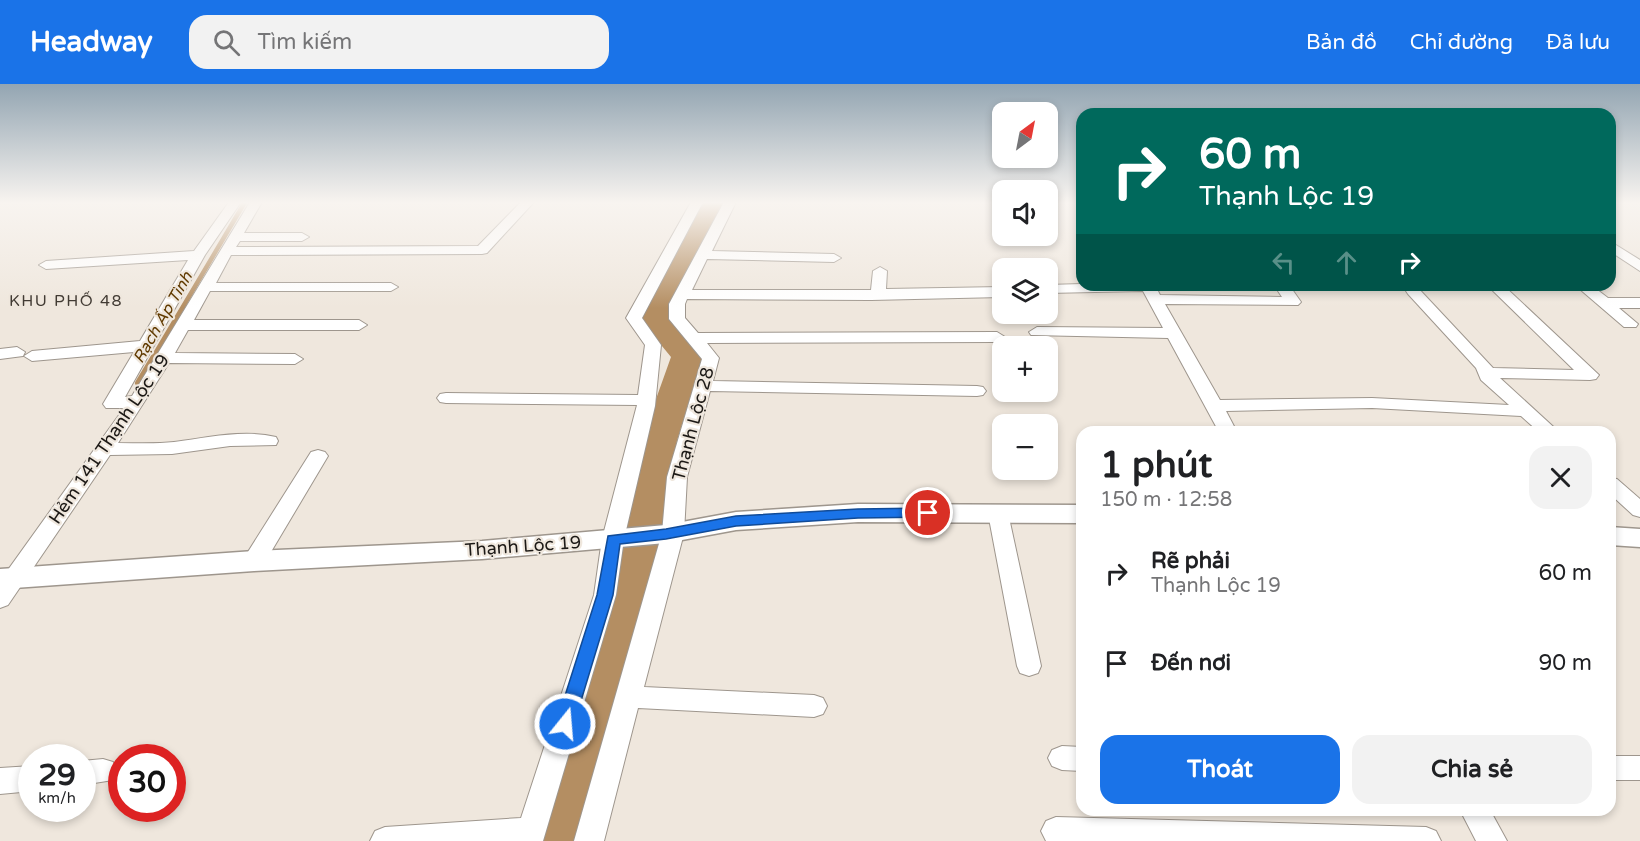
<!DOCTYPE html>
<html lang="vi">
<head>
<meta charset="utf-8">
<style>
	:root { --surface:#fff; --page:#f2f2f2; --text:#202124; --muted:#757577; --accent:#1a73e8 }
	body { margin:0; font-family:"Varela Round",sans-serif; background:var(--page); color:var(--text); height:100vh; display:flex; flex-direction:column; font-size:22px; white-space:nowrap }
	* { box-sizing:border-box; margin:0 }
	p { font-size:20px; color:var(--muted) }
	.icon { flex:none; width:33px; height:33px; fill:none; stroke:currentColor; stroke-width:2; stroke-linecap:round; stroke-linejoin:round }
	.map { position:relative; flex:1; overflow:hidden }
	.side { position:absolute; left:1076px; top:342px; width:540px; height:390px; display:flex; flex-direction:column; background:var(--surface); border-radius:18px; box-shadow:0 3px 9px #0003 }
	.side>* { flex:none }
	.top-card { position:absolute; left:1076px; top:24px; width:540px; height:183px; border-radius:18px; box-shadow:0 3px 9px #0003; background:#00695c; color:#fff; overflow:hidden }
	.needle { width:39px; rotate:32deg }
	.buttons { position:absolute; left:992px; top:18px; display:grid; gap:12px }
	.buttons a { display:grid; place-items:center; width:66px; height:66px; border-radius:12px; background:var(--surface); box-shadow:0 3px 9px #0003; font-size:30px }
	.speed { position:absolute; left:18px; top:660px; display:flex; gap:12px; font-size:30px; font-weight:700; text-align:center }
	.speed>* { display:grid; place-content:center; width:78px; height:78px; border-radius:50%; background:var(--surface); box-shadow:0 3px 9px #0003; line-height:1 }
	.speed small { font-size:15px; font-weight:400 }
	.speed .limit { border:9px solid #d22; background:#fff; color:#111 }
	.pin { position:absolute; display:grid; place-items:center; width:51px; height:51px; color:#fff; margin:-26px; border:3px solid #fff; border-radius:50%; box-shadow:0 2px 6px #0007 }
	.me { position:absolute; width:66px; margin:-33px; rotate:17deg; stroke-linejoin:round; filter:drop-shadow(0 0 4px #0008) }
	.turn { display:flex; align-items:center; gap:21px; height:126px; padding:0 24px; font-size:27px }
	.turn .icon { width:78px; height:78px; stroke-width:2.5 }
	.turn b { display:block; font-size:42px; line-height:51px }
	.lanes { display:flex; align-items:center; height:57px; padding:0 24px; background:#0003; justify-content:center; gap:30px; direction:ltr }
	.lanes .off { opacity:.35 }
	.round { display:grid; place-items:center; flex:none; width:63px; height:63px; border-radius:18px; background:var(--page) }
	.overview { display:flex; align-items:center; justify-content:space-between; height:102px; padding:0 24px }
	h1 { font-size:36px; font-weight:700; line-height:45px }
	.cta { display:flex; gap:12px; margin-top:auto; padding:12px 24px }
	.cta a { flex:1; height:69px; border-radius:18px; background:var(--accent); color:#fff; font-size:24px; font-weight:700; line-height:69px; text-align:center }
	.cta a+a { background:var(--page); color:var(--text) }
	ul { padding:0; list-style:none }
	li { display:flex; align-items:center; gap:18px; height:90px; padding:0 24px }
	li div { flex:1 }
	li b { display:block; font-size:22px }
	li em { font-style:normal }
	header { display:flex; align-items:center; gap:36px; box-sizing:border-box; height:84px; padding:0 30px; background:var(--accent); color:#fff }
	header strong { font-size:28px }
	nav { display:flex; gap:33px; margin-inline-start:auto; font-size:21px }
	.search { width:420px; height:54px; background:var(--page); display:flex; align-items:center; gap:15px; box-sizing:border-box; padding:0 21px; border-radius:18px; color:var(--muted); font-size:22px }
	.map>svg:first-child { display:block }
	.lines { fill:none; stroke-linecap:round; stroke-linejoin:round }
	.stream-far1 { stroke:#b48e62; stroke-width:4.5 }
	.stream { stroke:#b48e62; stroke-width:6 }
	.river { fill:#b48e62; fill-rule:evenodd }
	.minor-casing { stroke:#9e968d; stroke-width:2 }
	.tertiary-casing { stroke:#9e968d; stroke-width:3 }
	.minor { fill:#fff; fill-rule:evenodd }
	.tertiary { fill:#fff; fill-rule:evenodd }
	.route { fill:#1a73e8; stroke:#114b97; stroke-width:1.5 }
	.labels { text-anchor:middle; stroke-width:4.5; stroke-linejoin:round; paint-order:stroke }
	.far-neighbourhood-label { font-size:16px; letter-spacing:1.5px; fill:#423b34; stroke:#efe7dd }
	.far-water-label { font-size:16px; font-style:italic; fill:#603a00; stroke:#efe7dd }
	.street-label { font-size:18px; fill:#1c1916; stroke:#efe7dd }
</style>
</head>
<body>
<header>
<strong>Headway</strong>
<div class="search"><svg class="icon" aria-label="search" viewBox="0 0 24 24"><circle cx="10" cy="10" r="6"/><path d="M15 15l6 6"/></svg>Tìm kiếm</div>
<nav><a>Bản đồ</a><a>Chỉ đường</a><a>Đã lưu</a></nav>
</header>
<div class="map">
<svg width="1640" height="757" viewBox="0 0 1640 757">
	<rect width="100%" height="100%" fill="#efe7dd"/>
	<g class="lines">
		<path class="stream-far1" d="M152,275L245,118"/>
		<path class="stream" d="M138,299L153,274"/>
		<path class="river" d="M703,118H727L670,233L703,272L677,357L660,472L582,757H526L618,472L641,357L671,273L639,234Z"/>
		<defs>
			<path id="minor" d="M229,118H241L205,171L125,313L132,312L250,118H262L244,149H302L309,153L302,157H240L236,163L478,162L521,118H534L487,169L482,170L231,171L216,199H391L398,203L391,207H210L194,236H359L367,241L359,246H188L175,269L295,270L303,275L295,280L169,279L118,359C137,359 156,360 174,358C207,354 243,345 276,353L278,357L276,361L230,362L172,370L110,371L8,521L0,524V497L124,324H106L103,320L134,268L32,277L24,272L32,267L140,257L188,176L46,185L39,181L46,177L194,167Z
				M691,118H703L642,234L661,261L655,322L624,455L616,511L543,757H370L375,747L385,743L521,734L594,511L602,455L637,321L446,319L440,318L437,314L440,310L446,309L638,311L645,261L626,234Z
				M724,118H736L712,167L834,170L841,174L834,178L707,175L692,206H871L873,187L880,183L887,187L886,205L1002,203V213L871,216L687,215L685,220V234L698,249L997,248L1005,253L997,258L707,259L719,274L713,297L977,302L983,303L986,307L983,311L977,312L710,307L687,393L684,449L644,603L814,611L823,614L827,622L823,630L814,633L638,624L604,757H574L662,449L667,393L702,275L669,235V220Z
				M1616,161L1640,176V187L1611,168V162Z
				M1082,200L1155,201L1160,211L1282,213L1274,201H1289L1301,218L1298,221L1165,220L1220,316L1372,314L1509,321L1481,296L1476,284L1408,210L1406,207L1413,203L1418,204L1493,284L1574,286L1487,201H1503L1599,291L1596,295L1590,296L1500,294L1559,348H1539L1521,332L1372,324L1226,327L1237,348H1219L1168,254L1031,251L1029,248L1037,243L1163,244L1143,207L1047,209V201Z
				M1575,201H1591L1608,214H1640V224H1619L1638,240L1636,243H1624Z
				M17,263L25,268L23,272L0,275V265Z
				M318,366L325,368L328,372L262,483L254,485L246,483L243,477L246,471L311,368Z
				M1610,394L1617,395L1640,415V433L1633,431L1610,410Z
				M998,422L1005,424L1008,429L1041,582L1038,589L1029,592L1020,589L1017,582L988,429L991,424Z
				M1062,662L1082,663V687L1062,686L1052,682L1048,674L1052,666Z
				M1610,672H1640V696H1610Z
				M103,675L113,678L117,687L113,696L82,701V677Z
				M32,682V707L0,710V684Z
				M1460,726H1490L1507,757H1476Z
				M1056,733L1426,743L1436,747L1441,757H1046L1041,747L1046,737Z"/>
			<path id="tertiary" d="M858,420L1082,421V439L858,438L736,446L666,459L482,475L254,487L0,505V485L254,467L482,457L666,441L736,428Z
				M1610,443L1640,445V463L1610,461Z"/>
		</defs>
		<use href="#minor" class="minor-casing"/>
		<use href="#tertiary" class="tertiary-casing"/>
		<use href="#minor" class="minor"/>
		<use href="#tertiary" class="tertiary"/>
	</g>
	<linearGradient id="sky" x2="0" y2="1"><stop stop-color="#93a5b2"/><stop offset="0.53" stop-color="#f8f4f0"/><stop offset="1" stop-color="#f8f4f0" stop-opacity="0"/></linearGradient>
	<rect width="1640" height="224" fill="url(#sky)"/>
	<path class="route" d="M928,424L933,426L935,429L933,433L858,434L736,442L666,455L620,460L613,511L574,640L571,645L565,648L558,645L556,640L597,511L608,452L666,445L736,432L858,425Z"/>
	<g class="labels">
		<g class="far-neighbourhood-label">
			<text x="66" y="222">KHU PHỐ 48</text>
		</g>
		<g class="far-water-label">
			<text transform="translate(162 233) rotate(-60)" y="6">Rạch Ấp Tình</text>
		</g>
		<g class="street-label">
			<text transform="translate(693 340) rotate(-75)" y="6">Thạnh Lộc 28</text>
			<text transform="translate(109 355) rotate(-56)" y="6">Hẻm 141 Thạnh Lộc 19</text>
			<text transform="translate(523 462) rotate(-4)" y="6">Thạnh Lộc 19</text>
		</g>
	</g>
</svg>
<div class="buttons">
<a><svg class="needle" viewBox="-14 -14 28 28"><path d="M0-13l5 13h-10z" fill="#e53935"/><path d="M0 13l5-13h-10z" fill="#757577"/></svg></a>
<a><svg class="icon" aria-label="sound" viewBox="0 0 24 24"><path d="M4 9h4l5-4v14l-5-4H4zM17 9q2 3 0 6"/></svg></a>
<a><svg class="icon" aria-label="layers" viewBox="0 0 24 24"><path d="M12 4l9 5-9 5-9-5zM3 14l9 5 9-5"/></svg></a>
<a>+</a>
<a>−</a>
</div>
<div class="speed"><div>29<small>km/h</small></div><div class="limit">30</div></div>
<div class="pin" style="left:928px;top:429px;background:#d93025"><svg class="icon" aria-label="arrive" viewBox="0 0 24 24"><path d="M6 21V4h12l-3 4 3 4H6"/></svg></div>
<svg class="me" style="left:565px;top:640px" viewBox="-20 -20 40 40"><circle r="17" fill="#1a73e8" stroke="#fff" stroke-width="3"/><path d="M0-11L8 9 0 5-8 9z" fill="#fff"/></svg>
<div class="top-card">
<div class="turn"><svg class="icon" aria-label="right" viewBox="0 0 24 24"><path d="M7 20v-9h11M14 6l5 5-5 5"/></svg><div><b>60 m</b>Thạnh Lộc 19</div></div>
<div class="lanes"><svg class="icon off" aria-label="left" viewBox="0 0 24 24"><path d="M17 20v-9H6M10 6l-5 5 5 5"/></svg><svg class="icon off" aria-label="ahead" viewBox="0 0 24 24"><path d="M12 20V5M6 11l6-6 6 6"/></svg><svg class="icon" aria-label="right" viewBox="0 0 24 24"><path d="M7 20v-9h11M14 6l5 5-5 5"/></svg></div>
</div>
<section class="side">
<div class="overview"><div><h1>1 phút</h1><p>150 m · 12:58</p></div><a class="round"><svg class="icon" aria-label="close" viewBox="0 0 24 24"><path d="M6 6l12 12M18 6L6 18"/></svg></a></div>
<ul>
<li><svg class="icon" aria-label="right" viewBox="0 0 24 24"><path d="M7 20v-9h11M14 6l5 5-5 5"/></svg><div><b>Rẽ phải</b><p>Thạnh Lộc 19</p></div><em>60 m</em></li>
<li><svg class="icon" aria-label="arrive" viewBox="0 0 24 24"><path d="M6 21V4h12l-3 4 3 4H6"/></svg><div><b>Đến nơi</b></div><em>90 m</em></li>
</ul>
<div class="cta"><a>Thoát</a><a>Chia sẻ</a></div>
</section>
</div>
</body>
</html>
